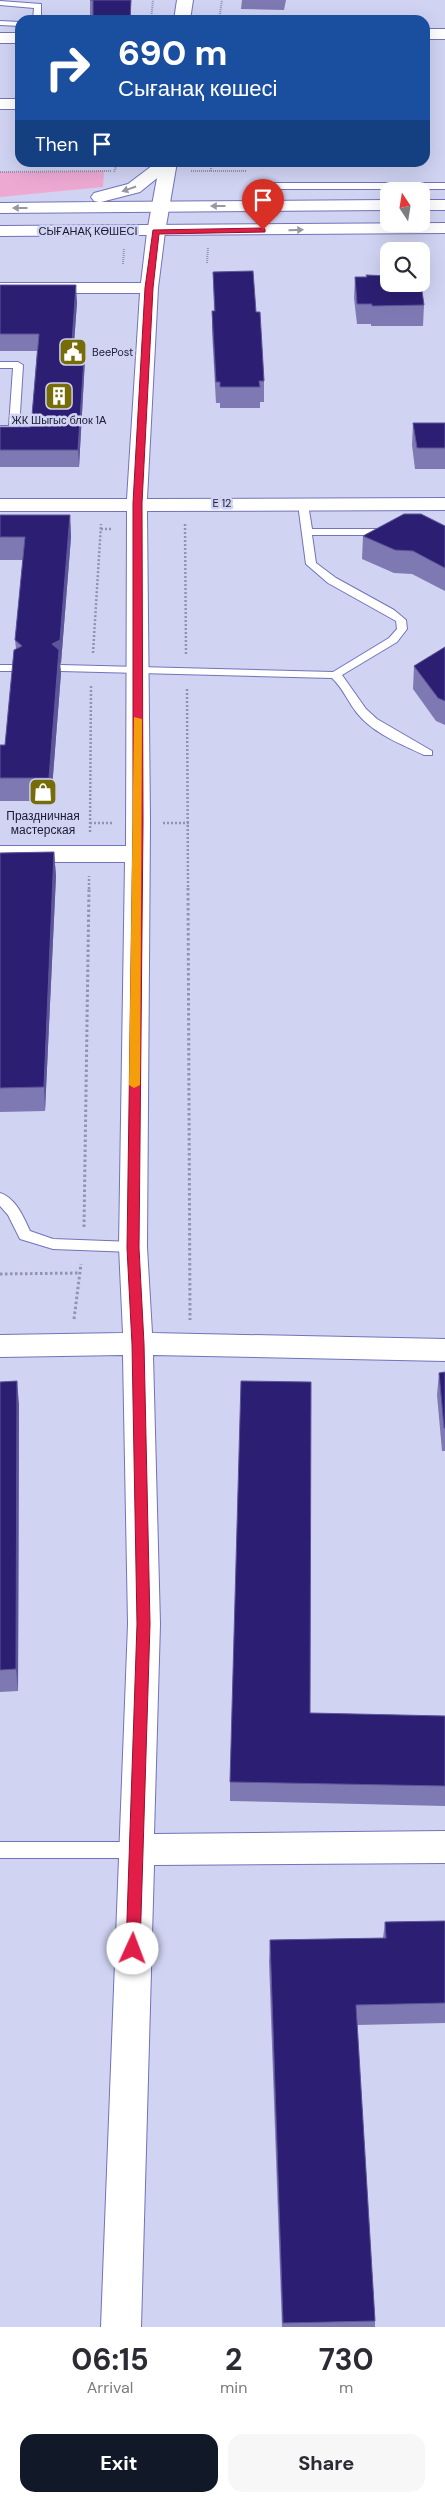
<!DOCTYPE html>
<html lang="en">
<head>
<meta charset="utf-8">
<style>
	:root { --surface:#fff; --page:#f7f7f7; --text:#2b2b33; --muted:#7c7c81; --accent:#111827 }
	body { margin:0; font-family:"DM Sans",sans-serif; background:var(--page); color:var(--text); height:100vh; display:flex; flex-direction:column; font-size:19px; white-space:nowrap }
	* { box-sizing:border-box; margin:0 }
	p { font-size:16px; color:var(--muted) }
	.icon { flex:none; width:28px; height:28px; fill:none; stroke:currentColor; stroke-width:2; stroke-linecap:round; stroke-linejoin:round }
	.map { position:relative; height:2327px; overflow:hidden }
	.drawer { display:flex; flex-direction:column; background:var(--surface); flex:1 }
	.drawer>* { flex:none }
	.top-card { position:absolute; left:15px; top:15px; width:415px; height:152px; border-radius:15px; box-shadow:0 5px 20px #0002; background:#1a4fa0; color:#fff; overflow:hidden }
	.needle { width:32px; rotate:348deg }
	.buttons { position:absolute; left:380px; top:182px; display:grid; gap:10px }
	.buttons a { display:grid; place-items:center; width:50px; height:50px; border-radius:10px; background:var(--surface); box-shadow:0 5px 20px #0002; font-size:25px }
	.pin { position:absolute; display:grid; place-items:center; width:42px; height:42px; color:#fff; margin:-51px -21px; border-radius:50% 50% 50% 0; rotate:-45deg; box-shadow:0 0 5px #0007 }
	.pin .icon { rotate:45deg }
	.me { position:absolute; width:55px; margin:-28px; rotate:2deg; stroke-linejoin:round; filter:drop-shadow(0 0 4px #0008) }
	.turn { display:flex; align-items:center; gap:18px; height:105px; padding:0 20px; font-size:22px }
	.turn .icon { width:65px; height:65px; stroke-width:2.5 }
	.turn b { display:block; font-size:35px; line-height:42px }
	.then { display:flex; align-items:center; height:48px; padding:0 20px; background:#0003; gap:10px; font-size:19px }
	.eta { display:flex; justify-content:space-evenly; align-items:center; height:85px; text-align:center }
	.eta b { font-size:30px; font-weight:700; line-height:35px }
	.cta { display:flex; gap:10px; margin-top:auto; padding:10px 20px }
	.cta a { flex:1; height:58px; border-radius:15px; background:var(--accent); color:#fff; font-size:20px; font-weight:700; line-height:58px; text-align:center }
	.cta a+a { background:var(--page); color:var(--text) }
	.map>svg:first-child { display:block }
	.green { fill:#eea9d3 }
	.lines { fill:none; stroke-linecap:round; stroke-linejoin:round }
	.service-casing { stroke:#7273b9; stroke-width:2 }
	.minor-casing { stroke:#7273b9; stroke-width:2 }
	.tertiary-casing { stroke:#7273b9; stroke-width:2 }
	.secondary-casing { stroke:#7273b9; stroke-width:2 }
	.path-far2 { stroke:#9193b1; stroke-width:2; stroke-dasharray:1 1; stroke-linecap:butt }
	.path-far1 { stroke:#9193b1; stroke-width:2.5; stroke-dasharray:2 2; stroke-linecap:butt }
	.path { stroke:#9193b1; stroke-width:3; stroke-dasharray:2.5 2.5; stroke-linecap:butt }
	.service { fill:#fff; fill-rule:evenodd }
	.minor { fill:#fff; fill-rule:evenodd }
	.tertiary { fill:#fff; fill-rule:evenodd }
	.secondary { fill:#fff; fill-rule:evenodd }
	.wall { fill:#7e79b2 }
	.shaded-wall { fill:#5d5599 }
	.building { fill:#2c1f73; stroke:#5d5599 }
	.oneway { fill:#9898a4 }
	.route { fill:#e11d48; stroke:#92132f }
	.slow { fill:#f59e0b }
	.labels { text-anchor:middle; stroke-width:5; stroke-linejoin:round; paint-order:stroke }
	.far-street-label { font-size:11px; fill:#191935; stroke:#d0d3f2 }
	.far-poi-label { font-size:11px; fill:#191935; stroke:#d0d3f2; text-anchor:start }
	.poi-label { font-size:12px; fill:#191935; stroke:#d0d3f2 }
</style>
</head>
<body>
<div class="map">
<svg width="445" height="2327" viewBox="0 0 445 2327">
	<rect width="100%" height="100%" fill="#d0d3f2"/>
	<path class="green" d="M104,171L103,187L0,197V172Z"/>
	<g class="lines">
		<defs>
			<path id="service" d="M0,1L41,4V20H33L34,8L0,5Z
				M0,21L20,22V26L0,25Z
				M445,183V189H256L252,186L256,183Z
				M0,362H18L23,365L19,429L14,432H0V426H9L13,368H0Z
				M303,501L308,504L312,529H390L395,532L390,535H312L316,563L336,578L394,610L406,620L407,629L397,642L342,675L366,709L377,719L432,751V755H424C401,744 374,734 357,713C348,702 343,688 332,678L61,671L55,668L61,665L333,672L389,638L397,629L396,621L328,583L306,564L298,504Z
				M0,665H16L22,668L16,671H0Z
				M0,1193C16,1198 24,1218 30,1231L53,1239L133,1242L138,1243L140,1247L138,1251L133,1252L53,1249L20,1239L8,1215L0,1206Z
				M0,1842H136L142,1845L145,1850L142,1855L136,1858H0Z"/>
			<path id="minor" d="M0,33H20V43H0Z
				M0,99H20V109H0Z
				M156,227L162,228L165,232L158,288L147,499L445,498V510L147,511L150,822L147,1247L152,1333L445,1339V1361L153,1355L160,1624L154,1834L445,1831V1863L154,1865L141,2327H101L128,1624L123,1355L0,1357V1335L123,1333L119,1247L125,862H0V846H126L127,511H0V499H127L140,293H0V283H141L147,232L150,228Z"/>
			<path id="tertiary" d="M177,0H193L190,20H174Z
				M425,29H445V39H425Z
				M160,162H177L165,232L162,236H150L147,232Z"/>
			<path id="secondary" d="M157,162H177L140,192L101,202L389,200V210L0,213V203L99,202L94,201L91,197L94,193L128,184Z
				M421,200H445V210H421Z
				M445,223V233L0,236V226Z"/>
		</defs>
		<use href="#service" class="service-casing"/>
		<use href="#minor" class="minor-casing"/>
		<use href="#tertiary" class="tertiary-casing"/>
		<use href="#secondary" class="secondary-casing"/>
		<path class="path-far2" d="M151,20L153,0
			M219,20L222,0
			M211,162V171
			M191,171H247
			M0,172L112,171
			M114,172L118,162
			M207,263L208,248
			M123,264L124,248"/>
		<path class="path-far1" d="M185,524L186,655
			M101,529H113
			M93,653L101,524
			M187,689L188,889
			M90,823H112
			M163,823H189
			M90,832L91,686
			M89,889V876"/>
		<path class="path" d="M188,888L190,1320
			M84,1227L89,888
			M0,1274L80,1273
			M74,1319L81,1264"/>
		<use href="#service" class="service"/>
		<use href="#minor" class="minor"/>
		<use href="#tertiary" class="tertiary"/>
		<use href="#secondary" class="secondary"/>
	</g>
	<path class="wall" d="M90,0H131V20L90,19Z
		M242,0H286L284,10L241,9Z
		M252,162H300V167H253Z
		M213,272L264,381V402H260V408H220V403H216L212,331V311H214Z
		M355,277L424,305L423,326H371V324H357L354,298Z
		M0,285L77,302L74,342L85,359L79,467H0V427H31L37,351H0Z
		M413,423H445V469H415L412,445Z
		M0,515H70L71,537L61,663L60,664L61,673L51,801H0V745H5L16,649L15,640L23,560H0Z
		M445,526V591L412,574L394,573L362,559L363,536Z
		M445,647V725L436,721L413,689L414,666Z
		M54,852L56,876L45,1111L0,1112V853Z
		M445,1372V1451H442L437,1395L439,1373Z
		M0,1382L19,1404L18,1691L0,1692Z
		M310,1713L445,1716V1806L230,1801V1782Z
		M445,1921V2023L357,2025L375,2321V2327H282L269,1961L270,1940L383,1938L385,1922Z"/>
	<path class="shaded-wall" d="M131,0V20H130Z
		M76,285L77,302L73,359L72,342Z
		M85,342V359L79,467L78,450Z
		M70,515L71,537L61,663L60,664L61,673L51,801L49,778L52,644Z
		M54,852L56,876L45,1111L44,1087Z
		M17,1381L19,1404L18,1691L16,1669Z"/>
	<path class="building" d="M90,0H131L130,20H93V0Z
		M253,271L256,312H260L264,381H259L260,387H220V382H216L212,311H215L213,272Z
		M366,275L389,276V284H421L424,305L372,306V304H357L355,277H367Z
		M0,285H76L72,342H85L78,450H0V427H31L39,334H0Z
		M413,423H445V448H417Z
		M404,514H421L445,526V568L413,551L395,550L363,536Z
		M0,515H70L60,640L52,644L59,650L49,778H0V745H5L14,650L22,646L15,640L25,537H0Z
		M445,647V701L438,698L414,666Z
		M54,852L44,1087L0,1088V853Z
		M445,1372V1428H444L439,1373Z
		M17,1381L16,1669L0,1670V1382Z
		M241,1381L311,1382L310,1713L445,1716V1786L230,1782Z
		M445,1921V2003L356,2005L375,2321L283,2323L270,1940L386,1938L385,1922Z"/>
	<defs><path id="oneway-solid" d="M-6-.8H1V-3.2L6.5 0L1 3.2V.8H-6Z" transform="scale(1.25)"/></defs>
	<g class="oneway">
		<use href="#oneway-solid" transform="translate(129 189) rotate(161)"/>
		<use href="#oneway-solid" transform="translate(218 206) rotate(180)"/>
		<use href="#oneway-solid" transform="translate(20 208) rotate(180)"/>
		<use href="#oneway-solid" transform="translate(296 230) rotate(-1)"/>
	</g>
	<path class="route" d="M263,228L265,229V232L159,234L153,288L142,503L143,822L139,1248L144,1344L150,1624L140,1949L138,1954L133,1956L128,1954L126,1949L137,1624L132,1344L127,1248L133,822V503L145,288L153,230Z"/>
	<path class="slow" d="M134,717L142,719L140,1085L134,1088L129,1085Z"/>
	<defs>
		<symbol id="civic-square" viewBox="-11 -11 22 22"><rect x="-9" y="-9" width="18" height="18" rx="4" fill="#776c07" stroke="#d0d3f2"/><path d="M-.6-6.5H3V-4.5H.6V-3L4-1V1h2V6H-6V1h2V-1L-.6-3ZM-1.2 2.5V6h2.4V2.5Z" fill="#fff"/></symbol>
		<symbol id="building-square" viewBox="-11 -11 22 22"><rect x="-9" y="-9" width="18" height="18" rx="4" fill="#776c07" stroke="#d0d3f2"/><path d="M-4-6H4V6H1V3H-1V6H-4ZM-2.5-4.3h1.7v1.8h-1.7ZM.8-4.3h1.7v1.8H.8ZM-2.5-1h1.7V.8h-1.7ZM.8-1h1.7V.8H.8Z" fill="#fff"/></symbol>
		<symbol id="shop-square" viewBox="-11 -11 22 22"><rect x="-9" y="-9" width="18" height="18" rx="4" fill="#776c07" stroke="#d0d3f2"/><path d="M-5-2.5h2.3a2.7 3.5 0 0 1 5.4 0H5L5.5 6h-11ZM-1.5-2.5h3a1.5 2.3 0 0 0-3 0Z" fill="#fff"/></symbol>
	</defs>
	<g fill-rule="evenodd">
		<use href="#civic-square" x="57" y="336" width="32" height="32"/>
		<use href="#building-square" x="43" y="380" width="32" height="32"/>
		<use href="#shop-square" x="27" y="776" width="32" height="32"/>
	</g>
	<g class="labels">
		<g class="far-street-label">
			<text x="88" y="235">СЫҒАНАҚ КӨШЕСІ</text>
			<text x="222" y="507">E 12</text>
		</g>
		<g class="far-poi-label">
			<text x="92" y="356">BeePost</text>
			<text x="59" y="424" text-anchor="middle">ЖК Шыгыс блок 1А</text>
		</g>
		<g class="poi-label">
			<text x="43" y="820">Праздничная<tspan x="43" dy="14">мастерская</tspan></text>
		</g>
	</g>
</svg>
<div class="buttons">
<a><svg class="needle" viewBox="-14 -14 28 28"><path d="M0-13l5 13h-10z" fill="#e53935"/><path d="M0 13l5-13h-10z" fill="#7c7c81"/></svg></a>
<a><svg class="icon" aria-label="search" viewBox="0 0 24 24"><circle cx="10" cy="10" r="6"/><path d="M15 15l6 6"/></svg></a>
</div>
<div class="pin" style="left:263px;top:230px;background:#d93025"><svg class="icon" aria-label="arrive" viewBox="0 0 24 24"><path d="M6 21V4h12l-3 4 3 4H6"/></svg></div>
<svg class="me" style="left:133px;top:1949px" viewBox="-20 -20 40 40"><circle r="19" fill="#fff"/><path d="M0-13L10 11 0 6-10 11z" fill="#e11d48"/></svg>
<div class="top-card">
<div class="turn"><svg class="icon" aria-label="right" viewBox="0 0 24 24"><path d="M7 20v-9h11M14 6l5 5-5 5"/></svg><div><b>690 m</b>Сығанақ көшесі</div></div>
<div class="then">Then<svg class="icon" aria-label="arrive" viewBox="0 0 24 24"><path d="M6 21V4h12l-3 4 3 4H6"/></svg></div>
</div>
</div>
<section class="drawer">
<div class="eta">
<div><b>06:15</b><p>Arrival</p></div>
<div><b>2</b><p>min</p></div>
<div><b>730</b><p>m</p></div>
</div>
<div class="cta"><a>Exit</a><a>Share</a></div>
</section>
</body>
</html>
